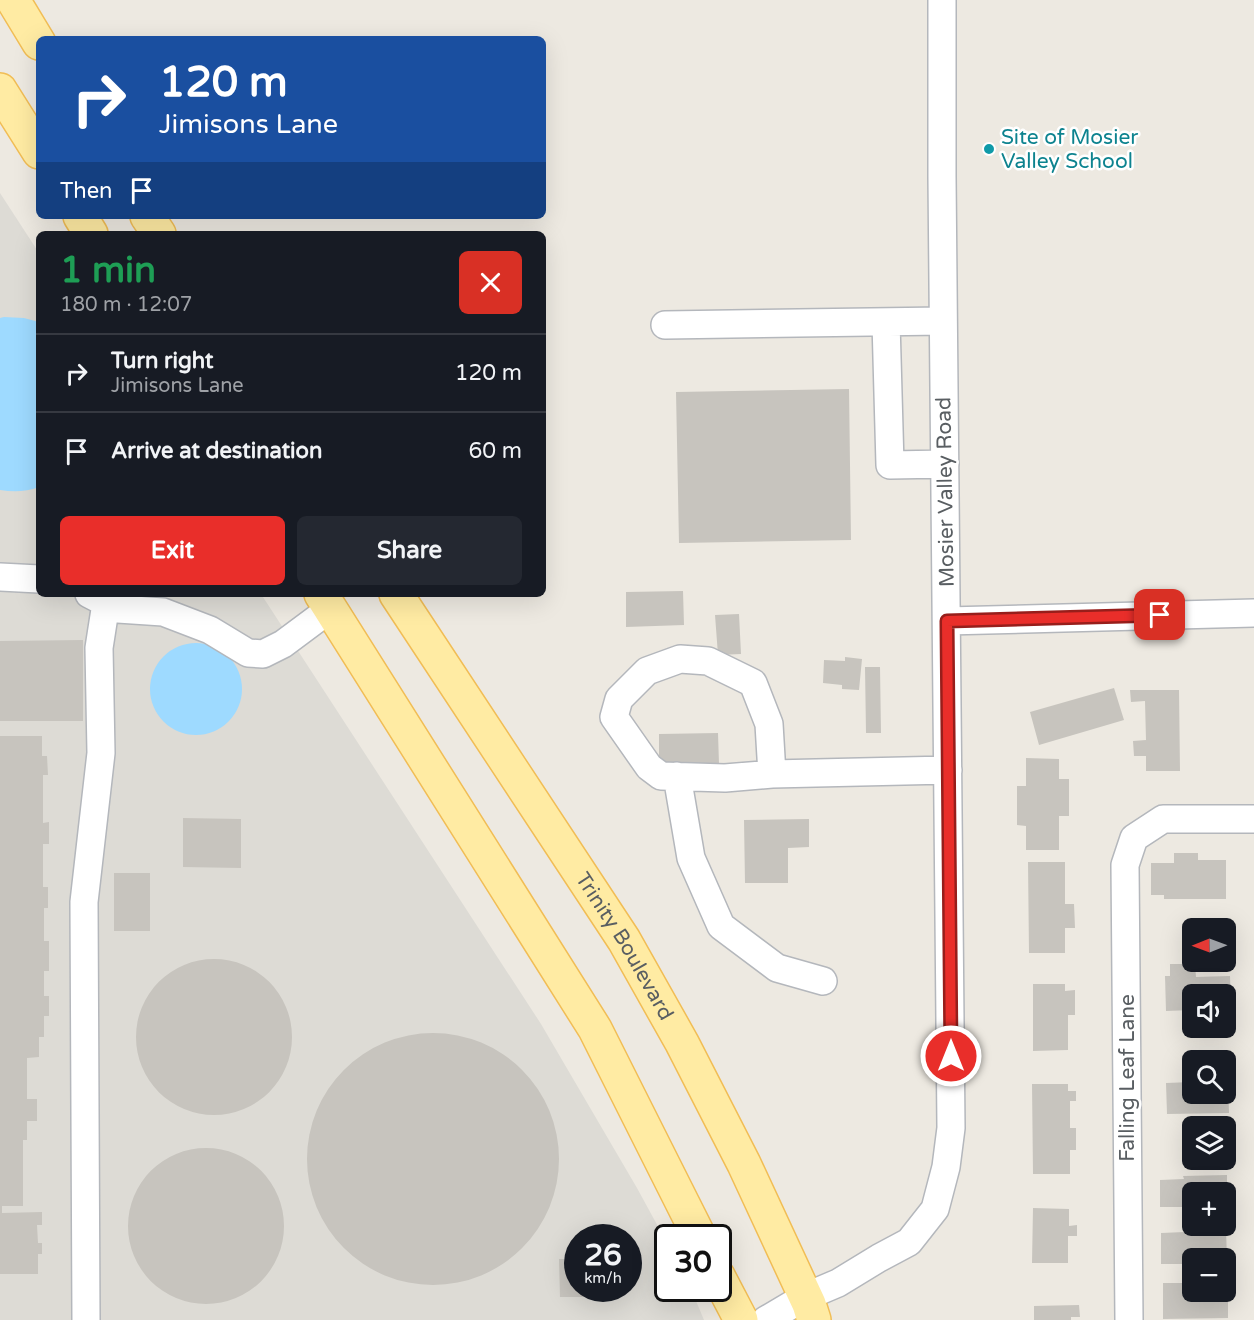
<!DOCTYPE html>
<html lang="en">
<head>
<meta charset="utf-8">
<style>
	:root { --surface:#171b24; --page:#242831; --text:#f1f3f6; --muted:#9ea1a6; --line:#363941; --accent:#e92e2a }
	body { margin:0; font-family:"Varela Round",sans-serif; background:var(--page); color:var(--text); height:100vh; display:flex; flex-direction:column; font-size:22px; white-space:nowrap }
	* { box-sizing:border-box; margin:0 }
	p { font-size:20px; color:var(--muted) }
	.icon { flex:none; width:33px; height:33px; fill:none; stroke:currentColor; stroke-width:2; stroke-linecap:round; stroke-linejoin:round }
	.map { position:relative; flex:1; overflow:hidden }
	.panel { position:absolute; left:36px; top:231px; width:510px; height:366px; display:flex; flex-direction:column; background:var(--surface); border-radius:9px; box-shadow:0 6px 24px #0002 }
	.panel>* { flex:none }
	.banner { position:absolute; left:36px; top:36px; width:510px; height:183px; border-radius:9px; box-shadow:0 6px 24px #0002; background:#1a4fa0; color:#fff; overflow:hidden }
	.needle { width:39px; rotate:269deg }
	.controls { position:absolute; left:1182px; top:918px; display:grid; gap:12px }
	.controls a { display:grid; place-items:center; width:54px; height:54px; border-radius:9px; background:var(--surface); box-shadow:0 6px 24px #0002; font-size:30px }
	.speed { position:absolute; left:564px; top:1224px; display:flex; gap:12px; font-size:30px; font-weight:700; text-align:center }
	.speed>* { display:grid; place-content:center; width:78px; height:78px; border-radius:50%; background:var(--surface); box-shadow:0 6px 24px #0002; line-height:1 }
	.speed small { font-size:15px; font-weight:400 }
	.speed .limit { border:3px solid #111; border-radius:9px; background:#fff; color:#111 }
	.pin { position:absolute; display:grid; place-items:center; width:51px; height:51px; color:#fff; margin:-26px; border-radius:12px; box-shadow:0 3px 9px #0006 }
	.me { position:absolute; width:66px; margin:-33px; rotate:0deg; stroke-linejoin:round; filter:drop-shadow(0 0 4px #0008) }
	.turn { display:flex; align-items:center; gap:21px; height:126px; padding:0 24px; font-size:27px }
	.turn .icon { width:78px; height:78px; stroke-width:2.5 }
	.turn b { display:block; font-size:42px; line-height:51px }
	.then { display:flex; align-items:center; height:57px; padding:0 24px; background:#0003; gap:12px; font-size:22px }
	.round { display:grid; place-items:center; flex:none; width:63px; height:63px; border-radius:9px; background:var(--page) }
	.summary { display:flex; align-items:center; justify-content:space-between; height:102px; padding:0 24px }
	h1 { font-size:36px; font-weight:700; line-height:45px; color:#1e9e55 }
	.cta { display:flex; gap:12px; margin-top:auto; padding:12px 24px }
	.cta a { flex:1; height:69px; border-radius:9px; background:var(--accent); color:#fff; font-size:24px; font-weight:700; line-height:69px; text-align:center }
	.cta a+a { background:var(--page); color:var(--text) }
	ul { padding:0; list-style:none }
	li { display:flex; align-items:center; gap:18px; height:78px; padding:0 24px; border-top:2px solid var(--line) }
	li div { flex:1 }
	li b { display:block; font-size:22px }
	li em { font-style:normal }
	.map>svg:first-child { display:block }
	.industrial { fill:#dddbd5; fill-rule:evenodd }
	.water { fill:#9edaff }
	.building { fill:#c7c4be }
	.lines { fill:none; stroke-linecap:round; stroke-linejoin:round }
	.minor-casing { stroke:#b4b7bc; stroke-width:30 }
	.major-casing { stroke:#f1bd55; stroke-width:36 }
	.minor { stroke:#fff; stroke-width:27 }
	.major { stroke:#ffeba3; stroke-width:33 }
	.route-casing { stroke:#971e1b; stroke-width:15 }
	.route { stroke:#e92e2a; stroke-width:10 }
	.culture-dot { fill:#0f9aa8; stroke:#fff; stroke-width:2 }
	.labels { text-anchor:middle; stroke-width:5; stroke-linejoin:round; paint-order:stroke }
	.culture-label { font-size:21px; fill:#0d838f; stroke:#fff; text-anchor:start }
	.street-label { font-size:21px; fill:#595e62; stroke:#fff }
</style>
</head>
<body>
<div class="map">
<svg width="1254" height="1320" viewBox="0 0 1254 1320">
	<rect width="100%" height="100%" fill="#ede9e1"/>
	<path class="industrial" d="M0,193L39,253V594H261L541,1024L637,1188L667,1243L668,1288L691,1289L704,1320H0ZM578,1238H628V1288H578Z"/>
	<path class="water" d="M4,317L24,318L39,322V487C26,492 13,492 0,490V318Z
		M150 689a46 46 0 1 1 92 0a46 46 0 1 1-92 0Z"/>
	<path class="building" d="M849,389L851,540L679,543L676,392Z
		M683,591L684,625L626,627V592Z
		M739,614L741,654L718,655L715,615Z
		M83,640V721H0V641Z
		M845,657L862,659L859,690L842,689V685L823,683L824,660L845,661Z
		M865,667H880L881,733H866Z
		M1114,688L1124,720L1039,745L1030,712Z
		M1130,690H1179L1180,771H1146V756H1134L1133,741L1146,740L1145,701L1131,702Z
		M718,733L719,764L659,765V734Z
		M0,736H42V756H47L48,775H43V823L49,822V844H43V887H48V908H44V941H49V971H44V996H49V1016H44V1037H39V1057L27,1058V1099H37V1121H27V1140H23V1206H2V1213L42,1212V1225H37L38,1243H42V1254H38V1274H0Z
		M1026,758L1059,759V779H1069V816H1059V850H1026V826L1017,825V786H1026Z
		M183,818L241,819V868L183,867Z
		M809,819V847L788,848V883H745L744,820Z
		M1174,853H1198V860H1226V899H1164V895H1151V863H1174Z
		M1028,862H1065V904H1074L1075,928H1065V953H1029Z
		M114,873H150V931H114Z
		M136 1037a78 78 0 1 1 156 0a78 78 0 1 1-156 0Z
		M1170,964H1195L1196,977L1230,976L1231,1009H1226V994H1192V1010L1166,1011L1165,976H1170Z
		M1033,984H1065V991L1075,990V1015H1068V1050L1033,1051Z
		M307 1159a126 126 0 1 1 252 0a126 126 0 1 1-252 0Z
		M1226,1081H1228L1229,1113L1167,1114L1166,1083L1192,1082V1094H1226Z
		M1032,1084H1068V1091H1076V1101H1070V1128H1076V1150H1070V1174H1033Z
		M128 1226a78 78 0 1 1 156 0a78 78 0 1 1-156 0Z
		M1227,1175V1192H1192V1207H1160V1180L1184,1179L1183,1176Z
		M1033,1208L1069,1209V1226L1077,1225V1236H1068V1263H1032Z
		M1185,1221H1192V1226H1207V1231H1226L1227,1258H1192V1264H1161V1233L1185,1232Z
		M559,1259H578V1288H591V1297H560Z
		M1188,1273H1192V1292H1226V1283H1228V1318L1163,1319V1283H1189Z
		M1079,1305L1080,1317H1071V1320H1034V1306Z"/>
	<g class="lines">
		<defs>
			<path id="minor" d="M886,322L890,465L945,464
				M665,325L943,321
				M0,577L39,579
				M89,594L118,609L163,612L210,630L248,653L263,654L283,644L330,609
				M947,621L1254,613
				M772,774L769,724L753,683L708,661L680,659L647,671L619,699L614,717L649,767L661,776L725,778L772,774L948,770
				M677,776L691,858L721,926L777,968L823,981
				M86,1320L84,902L101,753L99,648L106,603
				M766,1320L805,1297L838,1283L879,1258L909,1242L935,1209L946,1167L951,1128L942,177V0
				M1129,1320L1125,865L1134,838L1163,819H1254"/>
			<g id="major">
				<path d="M13,0L39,43"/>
				<path d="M0,90L39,152"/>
				<path d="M80,216L91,234"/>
				<path d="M147,216L159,234"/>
				<path d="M321,594L595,1029L700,1238"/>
				<path id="s1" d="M396,594L624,940L682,1043L744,1164L809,1304L814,1320"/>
				<path d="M718,1276L741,1320"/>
			</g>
		</defs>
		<use href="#minor" class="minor-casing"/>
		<use href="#major" class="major-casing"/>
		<use href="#minor" class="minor"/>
		<use href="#major" class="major"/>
	</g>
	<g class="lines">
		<defs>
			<path id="route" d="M951,1056L947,621L1160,615"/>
		</defs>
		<use href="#route" class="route-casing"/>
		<use href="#route" class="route"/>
	</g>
	<circle class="culture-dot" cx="989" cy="149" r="6"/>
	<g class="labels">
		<g class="culture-label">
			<text x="1001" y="144">Site of Mosier<tspan x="1001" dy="24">Valley School</tspan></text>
		</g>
		<g class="street-label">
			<text transform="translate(945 492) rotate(-91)" y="7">Mosier Valley Road</text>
			<text dy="7" stroke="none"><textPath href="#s1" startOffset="420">Trinity Boulevard</textPath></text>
			<text transform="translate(1127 1078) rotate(-90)" y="7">Falling Leaf Lane</text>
		</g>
	</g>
</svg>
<div class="controls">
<a><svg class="needle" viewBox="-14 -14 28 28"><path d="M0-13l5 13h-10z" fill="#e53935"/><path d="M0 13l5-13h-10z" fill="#9ea1a6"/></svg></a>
<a><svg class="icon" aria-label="sound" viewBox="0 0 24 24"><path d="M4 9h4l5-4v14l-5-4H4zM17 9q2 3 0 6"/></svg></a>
<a><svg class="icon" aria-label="search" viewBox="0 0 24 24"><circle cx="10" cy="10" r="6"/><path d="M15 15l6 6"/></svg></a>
<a><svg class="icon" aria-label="layers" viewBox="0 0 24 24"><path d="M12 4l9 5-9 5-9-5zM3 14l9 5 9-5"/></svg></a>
<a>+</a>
<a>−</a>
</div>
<div class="speed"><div>26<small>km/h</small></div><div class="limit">30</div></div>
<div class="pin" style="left:1160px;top:615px;background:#d93025"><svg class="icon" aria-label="arrive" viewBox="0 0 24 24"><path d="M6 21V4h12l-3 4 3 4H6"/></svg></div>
<svg class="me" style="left:951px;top:1056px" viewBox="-20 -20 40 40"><circle r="17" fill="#e92e2a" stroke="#fff" stroke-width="3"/><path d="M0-11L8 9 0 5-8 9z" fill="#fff"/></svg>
<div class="banner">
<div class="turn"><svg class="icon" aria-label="right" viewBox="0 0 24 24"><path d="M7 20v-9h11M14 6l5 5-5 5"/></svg><div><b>120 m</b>Jimisons Lane</div></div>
<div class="then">Then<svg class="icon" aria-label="arrive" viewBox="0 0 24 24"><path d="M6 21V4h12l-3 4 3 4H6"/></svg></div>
</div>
<section class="panel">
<div class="summary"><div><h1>1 min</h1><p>180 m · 12:07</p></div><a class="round" style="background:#d93025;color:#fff"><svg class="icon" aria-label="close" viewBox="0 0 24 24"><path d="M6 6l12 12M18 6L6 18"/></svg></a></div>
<ul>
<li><svg class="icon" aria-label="right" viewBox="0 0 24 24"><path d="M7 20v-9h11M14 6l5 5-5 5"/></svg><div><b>Turn right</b><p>Jimisons Lane</p></div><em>120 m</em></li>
<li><svg class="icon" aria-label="arrive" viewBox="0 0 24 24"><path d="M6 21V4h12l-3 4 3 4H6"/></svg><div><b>Arrive at destination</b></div><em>60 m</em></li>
</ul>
<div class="cta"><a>Exit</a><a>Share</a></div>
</section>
</div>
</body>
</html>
